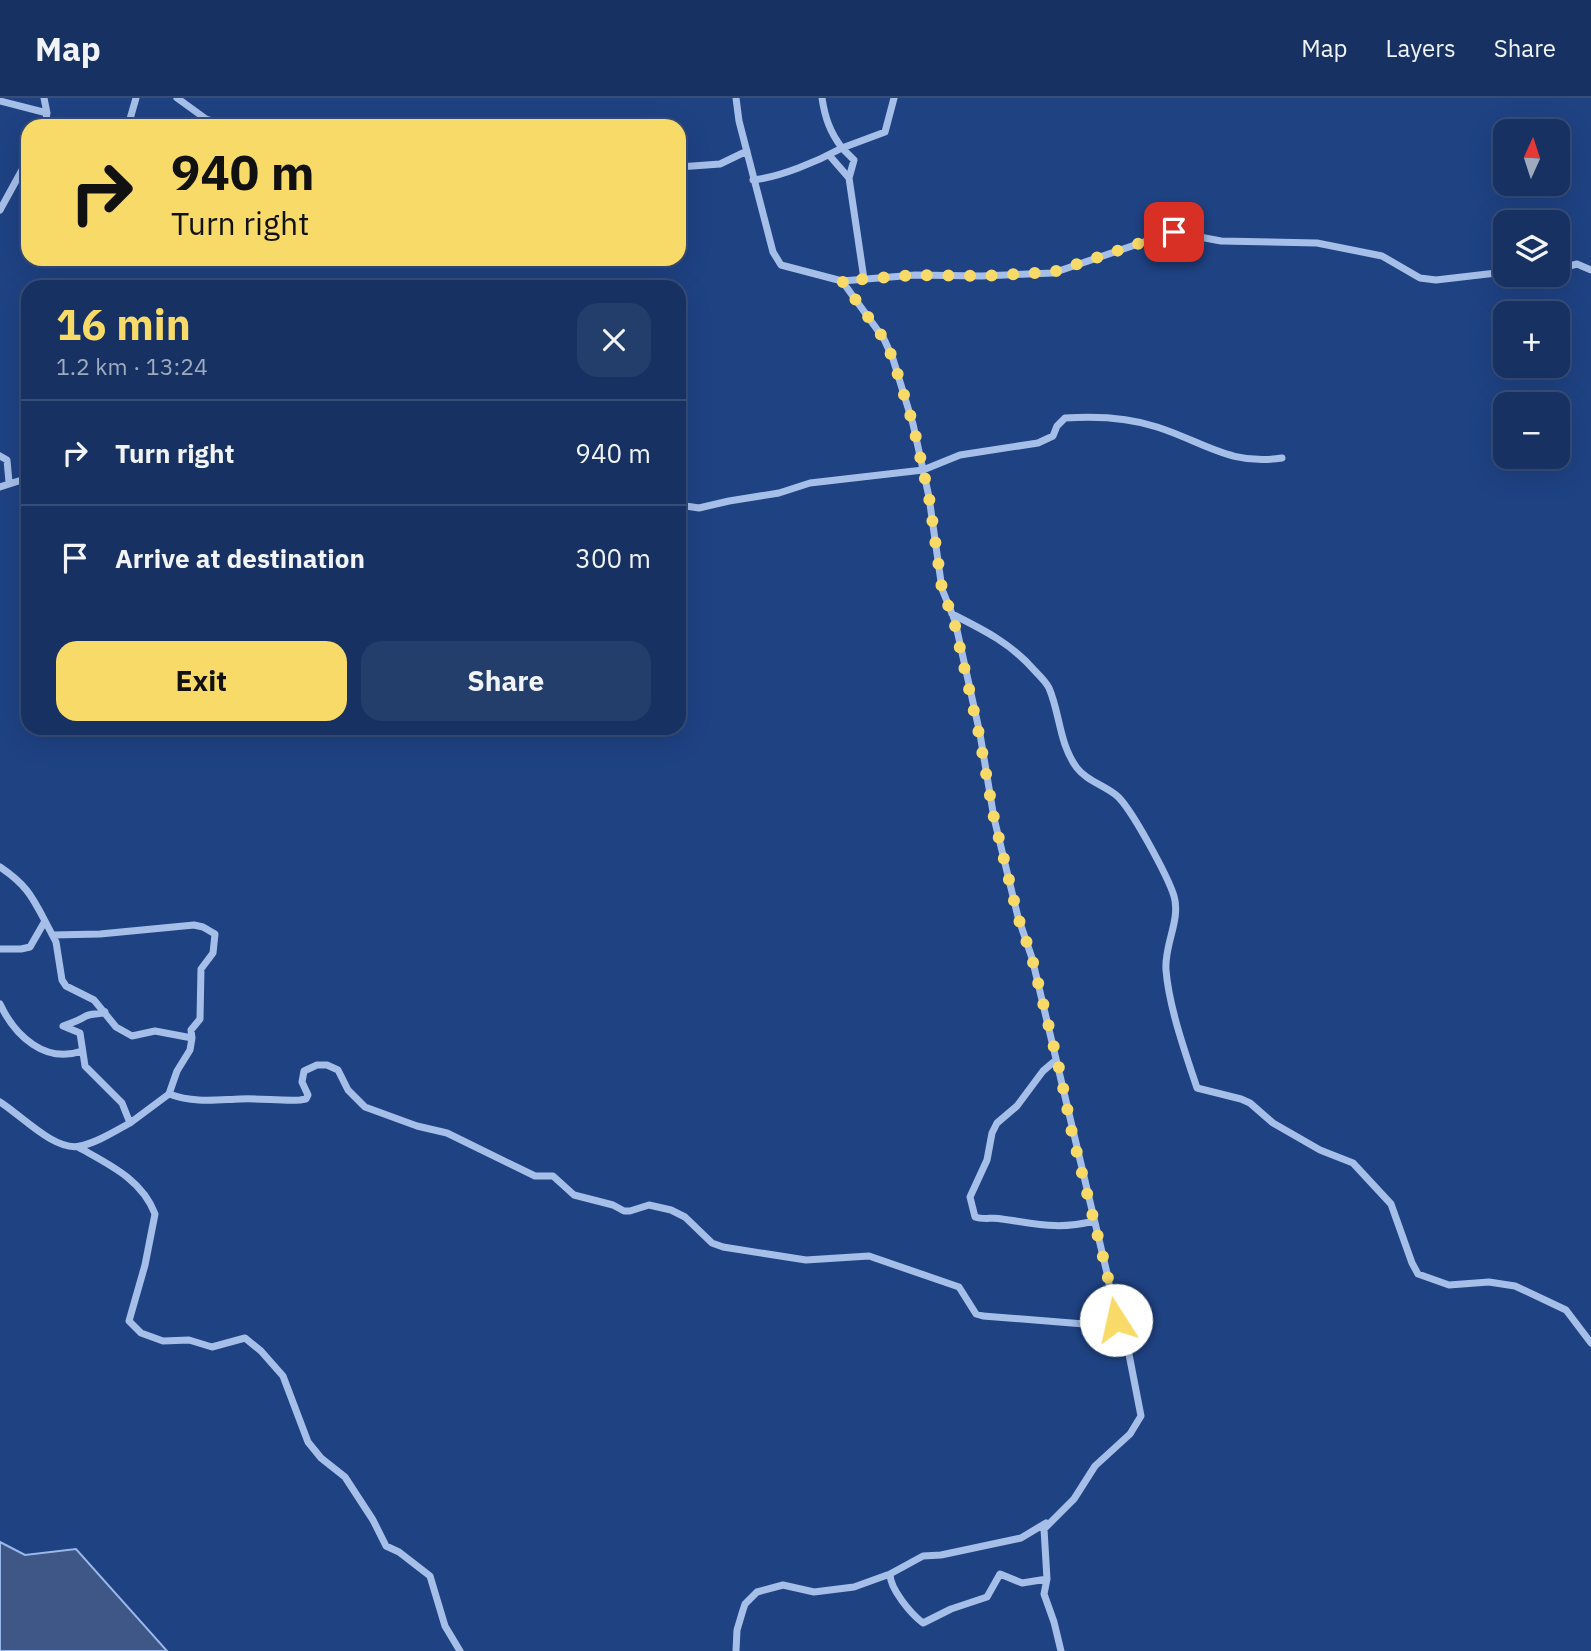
<!DOCTYPE html>
<html lang="en">
<head>
<meta charset="utf-8">
<style>
	:root { --surface:#173262; --page:#243e6b; --text:#f1f3f6; --muted:#9eaabe; --line:#364d77; --accent:#f7da67 }
	body { margin:0; font-family:"IBM Plex Sans",sans-serif; background:var(--page); color:var(--text); height:100vh; display:flex; flex-direction:column; font-size:26px; white-space:nowrap }
	* { box-sizing:border-box; margin:0 }
	p { font-size:23px; color:var(--muted) }
	.icon { flex:none; width:38px; height:38px; fill:none; stroke:currentColor; stroke-width:2; stroke-linecap:round; stroke-linejoin:round }
	.map { position:relative; flex:1; overflow:hidden }
	.panel { position:absolute; left:21px; top:182px; width:665px; height:455px; display:flex; flex-direction:column; background:var(--surface); border-radius:21px; box-shadow:0 7px 28px #0002,0 0 0 2px var(--line) }
	.panel>* { flex:none }
	.guide { position:absolute; left:21px; top:21px; width:665px; height:147px; border-radius:21px; box-shadow:0 7px 28px #0002,0 0 0 2px var(--line); background:#f7da67; color:#111; overflow:hidden }
	.needle { width:46px; rotate:3deg }
	.fabs { position:absolute; left:1493px; top:21px; display:grid; gap:14px }
	.fabs a { display:grid; place-items:center; width:77px; height:77px; border-radius:14px; background:var(--surface); box-shadow:0 7px 28px #0002,0 0 0 2px var(--line); font-size:35px }
	.pin { position:absolute; display:grid; place-items:center; width:60px; height:60px; color:#fff; margin:-30px; border-radius:14px; box-shadow:0 4px 10px #0006 }
	.me { position:absolute; width:77px; margin:-38px; rotate:350deg; stroke-linejoin:round; filter:drop-shadow(0 0 5px #0008) }
	.turn { display:flex; align-items:center; gap:24px; height:147px; padding:0 35px; font-size:32px }
	.turn .icon { width:91px; height:91px; stroke-width:2.5 }
	.turn b { display:block; font-size:49px; line-height:60px }
	.round { display:grid; place-items:center; flex:none; width:74px; height:74px; border-radius:21px; background:var(--page) }
	.overview { display:flex; align-items:center; justify-content:space-between; height:119px; padding:0 35px }
	h1 { font-size:42px; font-weight:700; line-height:52px; color:var(--accent) }
	.cta { display:flex; gap:14px; margin-top:auto; padding:14px 35px }
	.cta a { flex:1; height:80px; border-radius:21px; background:var(--accent); color:#111; font-size:28px; font-weight:700; line-height:80px; text-align:center }
	.cta a+a { background:var(--page); color:var(--text) }
	ul { padding:0; list-style:none }
	li { display:flex; align-items:center; gap:21px; height:105px; padding:0 35px; border-top:2px solid var(--line) }
	li div { flex:1 }
	li b { display:block; font-size:26px }
	li em { font-style:normal }
	header { display:flex; align-items:center; gap:42px; box-sizing:border-box; height:98px; padding:0 35px; background:var(--surface); border-bottom:2px solid var(--line) }
	header strong { font-size:33px }
	nav { display:flex; gap:38px; margin-inline-start:auto; font-size:24px }
	.map>svg:first-child { display:block }
	.water { fill:#3e5787; stroke:#9ab8eb; stroke-width:2 }
	.lines { fill:none; stroke-linecap:round; stroke-linejoin:round }
	.minor { stroke:#a6bfe9; stroke-width:7 }
	.route { stroke:#f7da67; stroke-width:12; stroke-dasharray:0 21.6 }
</style>
</head>
<body>
<header>
<strong>Map</strong>
<nav><a>Map</a><a>Layers</a><a>Share</a></nav>
</header>
<div class="map">
<svg width="1591" height="1553" viewBox="0 0 1591 1553">
	<rect width="100%" height="100%" fill="#1f4283"/>
	<path class="water" d="M0,1444L25,1457L76,1451L167,1553H0Z"/>
	<g class="lines">
		<path class="minor" d="M44,0L47,15L45,28
			M177,0L206,21L230,28
			M736,0L739,23L773,154L781,167L842,183
			M0,3L47,15
			M128,28L136,0
			M829,57L849,80
			M679,69L720,66L747,53
			M753,82C781,79 818,63 842,50C830,34 825,20 822,0
			M0,112L28,61
			M1558,171L1577,166L1591,172
			M864,181L849,80L854,62L842,50L885,34L894,0
			M0,358L7,362L9,384
			M0,389L28,380
			M679,407L699,410L729,403L779,395L810,385L923,372L960,357L1038,345L1053,338L1057,328L1065,320C1096,318 1127,319 1157,329C1204,344 1230,368 1282,360
			M952,516C984,532 1012,546 1035,573C1040,578 1046,584 1049,590C1060,615 1059,646 1077,670C1087,683 1104,687 1116,697C1131,709 1168,779 1174,798C1181,822 1164,847 1166,872C1169,909 1185,954 1197,990L1241,1001L1250,1005L1273,1025L1320,1052L1353,1065L1391,1106L1412,1165L1418,1176L1449,1187L1489,1184L1515,1188L1566,1212L1591,1245
			M0,769C25,786 31,796 45,823L30,849L21,851H0
			M45,823L56,844L62,882L66,888L94,902L116,929L132,938L155,933L192,940
			M53,837L100,836L194,827L203,829L215,836L213,855L201,871L200,921L191,932L192,940L190,952L177,973L169,996L130,1025
			M0,906C15,938 45,966 82,953
			M1056,962L1043,973L1017,1008L997,1025L992,1035L987,1062L970,1099L975,1119C984,1122 993,1119 1002,1121C1038,1126 1058,1132 1094,1123
			M169,996C194,1005 214,1002 240,1001C260,1000 280,1003 300,1002L306,1001L308,997L302,984L304,973L317,967H327L338,972L348,992L365,1009L417,1028L447,1035L535,1078H553L574,1097L613,1107L624,1113H630L649,1107L671,1112L685,1119L712,1145L723,1149L806,1162L869,1158L959,1189L976,1216L983,1218L1084,1226L1116,1222
			M0,1004C21,1017 55,1054 80,1048C97,1045 115,1033 130,1025L122,1005L85,968L80,935L63,928C72,925 78,923 86,918C92,915 98,917 105,914
			M78,1049C108,1066 142,1081 155,1116L145,1167L129,1223L141,1235L163,1243L189,1242L212,1249L245,1240L261,1253L283,1278L308,1344L321,1360L345,1379L373,1422L386,1448L399,1454L430,1478L445,1528L460,1553
			M890,1476C890,1491 911,1516 923,1525L951,1511L987,1499L1000,1476L1022,1485L1047,1481
			M736,1553L737,1532L743,1512L745,1506L757,1494L783,1487L814,1494L854,1489L890,1476L923,1458L941,1457L1021,1440L1046,1425
			M1061,1553L1054,1524L1044,1496L1047,1481L1044,1431L1074,1401L1095,1368L1130,1336L1141,1318L1127,1246L1116,1222L1107,1175L1032,860L1018,819L994,720L980,636L955,523L942,491L929,399L913,326L893,261L884,241L842,183L915,177L981,178L1053,175L1173,134L1221,143L1317,145L1382,158L1420,180L1436,182L1505,174"/>
	</g>
	<g class="lines">
		<path class="route" d="M1116,1222L1107,1175L1072,1035L1060,974L1032,860L1018,819L994,720L979,636L954,523L942,491L929,399L913,326L893,261L884,241L842,183L915,177L981,178L1053,174L1174,134"/>
	</g>
</svg>
<div class="fabs">
<a><svg class="needle" viewBox="-14 -14 28 28"><path d="M0-13l5 13h-10z" fill="#e53935"/><path d="M0 13l5-13h-10z" fill="#9eaabe"/></svg></a>
<a><svg class="icon" aria-label="layers" viewBox="0 0 24 24"><path d="M12 4l9 5-9 5-9-5zM3 14l9 5 9-5"/></svg></a>
<a>+</a>
<a>−</a>
</div>
<div class="pin" style="left:1174px;top:134px;background:#d93025"><svg class="icon" aria-label="arrive" viewBox="0 0 24 24"><path d="M6 21V4h12l-3 4 3 4H6"/></svg></div>
<svg class="me" style="left:1116px;top:1222px" viewBox="-20 -20 40 40"><circle r="19" fill="#fff"/><path d="M0-13L10 11 0 6-10 11z" fill="#f7da67"/></svg>
<div class="guide">
<div class="turn"><svg class="icon" aria-label="right" viewBox="0 0 24 24"><path d="M7 20v-9h11M14 6l5 5-5 5"/></svg><div><b>940 m</b>Turn right</div></div>
</div>
<section class="panel">
<div class="overview"><div><h1>16 min</h1><p>1.2 km · 13:24</p></div><a class="round"><svg class="icon" aria-label="close" viewBox="0 0 24 24"><path d="M6 6l12 12M18 6L6 18"/></svg></a></div>
<ul>
<li><svg class="icon" aria-label="right" viewBox="0 0 24 24"><path d="M7 20v-9h11M14 6l5 5-5 5"/></svg><div><b>Turn right</b></div><em>940 m</em></li>
<li><svg class="icon" aria-label="arrive" viewBox="0 0 24 24"><path d="M6 21V4h12l-3 4 3 4H6"/></svg><div><b>Arrive at destination</b></div><em>300 m</em></li>
</ul>
<div class="cta"><a>Exit</a><a>Share</a></div>
</section>
</div>
</body>
</html>
